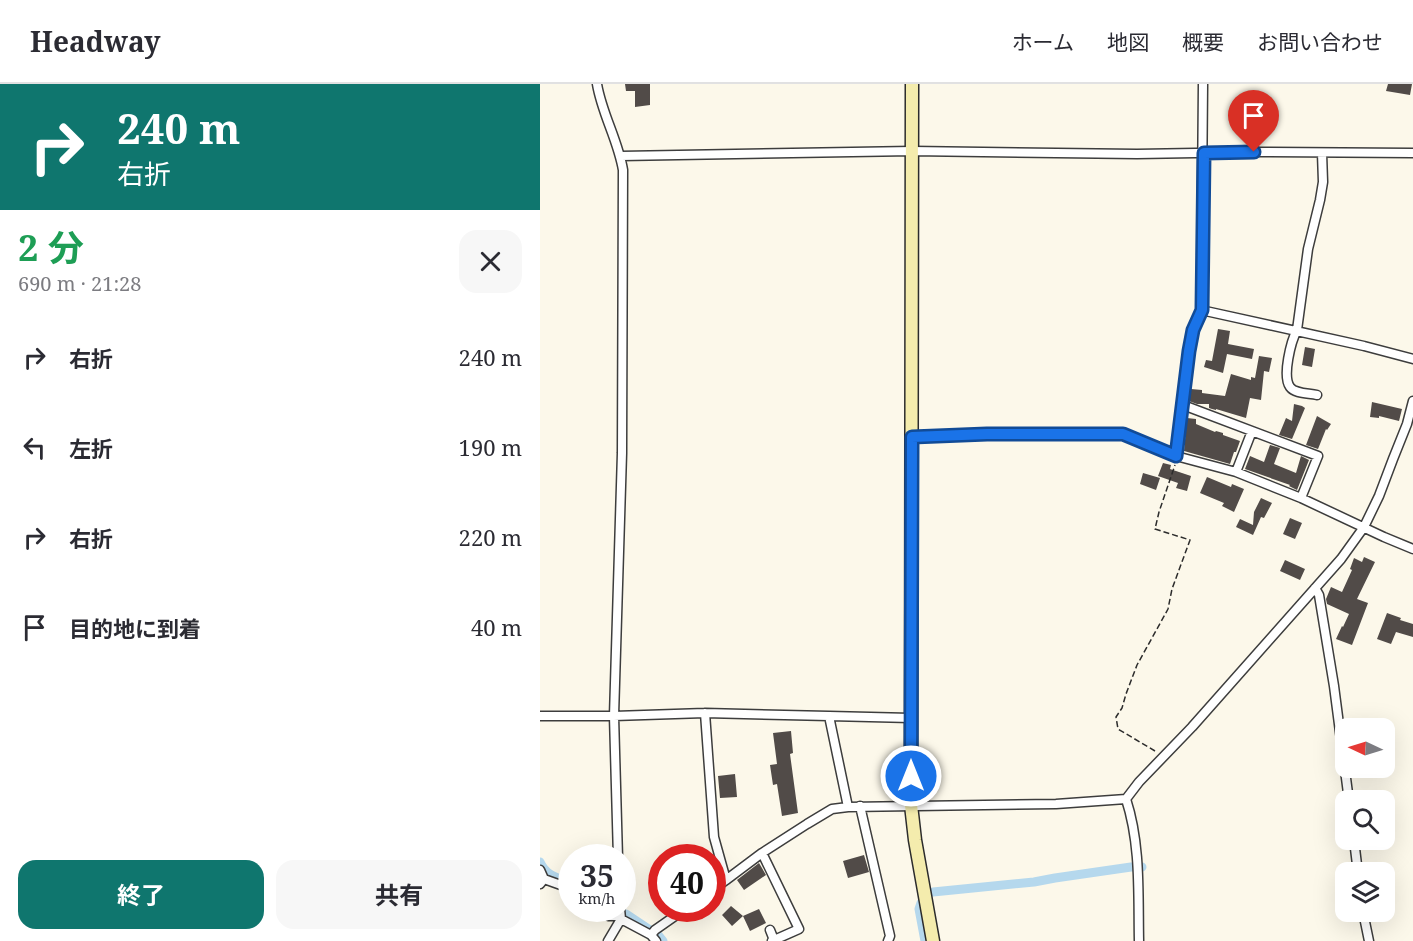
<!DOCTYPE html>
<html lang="ja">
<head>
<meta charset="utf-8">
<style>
	:root { --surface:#fff; --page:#f7f7f7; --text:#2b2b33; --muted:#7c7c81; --line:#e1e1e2; --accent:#0f766e }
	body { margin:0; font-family:"Noto Serif","Noto Sans JP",serif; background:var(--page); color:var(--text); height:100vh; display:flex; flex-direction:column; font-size:22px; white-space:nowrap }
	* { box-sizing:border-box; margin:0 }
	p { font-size:20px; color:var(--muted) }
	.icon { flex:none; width:33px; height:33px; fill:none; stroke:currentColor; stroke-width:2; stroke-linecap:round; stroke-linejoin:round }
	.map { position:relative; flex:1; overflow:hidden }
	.sheet { display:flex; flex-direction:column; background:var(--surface); width:540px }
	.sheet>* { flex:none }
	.hud { background:#0f766e; color:#fff; overflow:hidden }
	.needle { width:39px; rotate:274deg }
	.buttons { position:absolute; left:795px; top:634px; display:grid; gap:12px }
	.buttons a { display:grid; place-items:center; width:60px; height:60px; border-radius:12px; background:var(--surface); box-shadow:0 6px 24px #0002; font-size:30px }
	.speed { position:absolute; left:18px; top:760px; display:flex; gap:12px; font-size:30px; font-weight:700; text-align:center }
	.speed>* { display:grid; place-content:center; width:78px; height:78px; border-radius:50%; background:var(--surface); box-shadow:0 6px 24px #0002; line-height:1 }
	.speed small { font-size:15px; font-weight:400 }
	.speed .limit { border:9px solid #d22; background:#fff; color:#111 }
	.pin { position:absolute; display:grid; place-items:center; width:51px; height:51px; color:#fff; margin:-62px -26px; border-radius:50% 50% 50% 0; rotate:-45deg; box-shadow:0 0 6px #0007 }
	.pin .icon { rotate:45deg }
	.me { position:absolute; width:66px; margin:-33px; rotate:0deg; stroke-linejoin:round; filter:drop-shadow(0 0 4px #0008) }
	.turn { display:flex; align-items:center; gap:21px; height:126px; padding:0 18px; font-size:27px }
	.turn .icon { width:78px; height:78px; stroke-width:2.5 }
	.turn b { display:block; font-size:42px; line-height:51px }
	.round { display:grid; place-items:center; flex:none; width:63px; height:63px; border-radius:18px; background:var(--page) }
	.summary { display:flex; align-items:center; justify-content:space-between; height:102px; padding:0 18px }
	h1 { font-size:36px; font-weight:700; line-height:45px; color:#1e9e55 }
	.button { display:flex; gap:12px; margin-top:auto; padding:12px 18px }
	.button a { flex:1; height:69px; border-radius:18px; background:var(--accent); color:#fff; font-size:24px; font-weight:700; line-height:69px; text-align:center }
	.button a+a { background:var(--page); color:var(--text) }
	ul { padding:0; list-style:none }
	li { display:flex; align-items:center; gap:18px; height:90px; padding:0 18px }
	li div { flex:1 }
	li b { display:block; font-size:22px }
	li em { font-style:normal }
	header { display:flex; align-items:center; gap:36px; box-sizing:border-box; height:84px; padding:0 30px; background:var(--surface); border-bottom:2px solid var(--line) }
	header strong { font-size:28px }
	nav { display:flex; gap:33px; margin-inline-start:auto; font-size:21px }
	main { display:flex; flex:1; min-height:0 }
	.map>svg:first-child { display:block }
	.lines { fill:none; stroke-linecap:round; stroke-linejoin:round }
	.canal { stroke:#b5d8ed; stroke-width:9 }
	.building { fill:#514b48 }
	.street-casing { stroke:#3d3d3d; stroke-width:11 }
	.secondary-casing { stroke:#2c2c2c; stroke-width:15 }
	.path { stroke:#2c2c2c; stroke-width:1.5; stroke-dasharray:6 3; stroke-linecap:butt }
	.street { stroke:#fff; stroke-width:8 }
	.secondary { stroke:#f4ecad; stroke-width:12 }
	.route-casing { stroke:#114b97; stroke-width:15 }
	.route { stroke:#1a73e8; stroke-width:10 }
</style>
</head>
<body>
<header>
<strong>Headway</strong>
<nav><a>ホーム</a><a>地図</a><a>概要</a><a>お問い合わせ</a></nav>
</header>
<main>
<section class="sheet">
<div class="hud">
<div class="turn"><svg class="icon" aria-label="right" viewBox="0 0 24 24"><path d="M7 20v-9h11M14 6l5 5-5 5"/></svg><div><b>240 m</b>右折</div></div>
</div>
<div class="summary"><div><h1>2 分</h1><p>690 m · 21:28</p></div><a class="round"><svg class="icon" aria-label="close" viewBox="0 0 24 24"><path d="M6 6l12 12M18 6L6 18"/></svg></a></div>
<ul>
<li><svg class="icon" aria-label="right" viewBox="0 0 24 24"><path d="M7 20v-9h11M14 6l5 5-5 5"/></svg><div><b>右折</b></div><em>240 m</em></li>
<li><svg class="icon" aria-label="left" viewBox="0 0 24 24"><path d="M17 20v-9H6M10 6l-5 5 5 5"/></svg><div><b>左折</b></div><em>190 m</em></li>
<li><svg class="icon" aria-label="right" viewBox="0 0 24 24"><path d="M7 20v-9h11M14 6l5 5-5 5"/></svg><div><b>右折</b></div><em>220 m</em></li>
<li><svg class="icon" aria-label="arrive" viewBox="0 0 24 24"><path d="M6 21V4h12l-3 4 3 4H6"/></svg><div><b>目的地に到着</b></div><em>40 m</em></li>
</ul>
<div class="button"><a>終了</a><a>共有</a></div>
</section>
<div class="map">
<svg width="873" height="857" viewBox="0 0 873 857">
	<rect width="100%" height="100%" fill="#fcf8ea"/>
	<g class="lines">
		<path class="canal" d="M0,778C6,792 18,794 32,799
			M393,808L494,798L515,794L591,783H602
			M381,819L379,825L385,857
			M69,825L72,828
			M86,830L119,852L123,857"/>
	</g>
	<path class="building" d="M85,0H110V21L95,23V7H86Z
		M848,0H872L870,11L846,7Z
		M678,245L690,247L688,260L714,265L712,275L687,270L683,289L664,283L666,276L672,277Z
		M765,263L775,265L772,283L762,281Z
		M719,272L732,274L729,288L724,287L721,316L710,314L706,334L676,325V326L672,325L669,324V320H657L649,317L651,305L662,306V309L685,312L691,290L711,296V293L715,294Z
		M832,318L862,325L859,337L839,332V334L830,333Z
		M754,320L762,322L765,324L752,355L739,351L746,334L752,337Z
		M777,332L791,340L787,346L786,345L778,365L766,361Z
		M647,334L656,335V340L675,348L676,347L683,349V351L700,357L696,368H694L690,380L644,367Z
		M730,361L740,364L734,380L756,389L761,372L769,376L757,406L749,402L750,401L705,385L710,372L724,378Z
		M623,379L631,381L630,385L651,392L647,407L636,404L638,399L618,392Z
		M603,389L620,394L616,406L600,400Z
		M667,393L691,403L692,400L704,405L694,428L682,422L684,419L660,409Z
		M721,414L732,419L724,434L721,433L713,451L696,443L700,435L713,441L714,428Z
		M750,434L762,439L755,455L743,450Z
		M824,473L835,478L817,515L828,519L812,561L796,555L802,542L803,543L809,530L787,520L786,515L791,503L802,508L812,486L810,485L814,474L822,478Z
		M745,476L765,485L760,496L740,487Z
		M847,529L861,534L860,536L873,540V553L856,548L851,560L837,555Z
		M251,647L253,669L250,670L258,729L242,732L237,700L233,701L230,681L237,680L233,649Z
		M195,690L197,713L180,714L178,692Z
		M324,771L329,788L308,794L303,777Z
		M219,779L226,791L204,806L197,796Z
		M191,822L203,832L192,842L182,831Z
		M219,825L226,839L210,847L203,832Z"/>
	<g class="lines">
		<defs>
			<path id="street" d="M57,0C62,30 78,56 83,86L82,369L74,632L78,774
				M81,72L372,67L597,70L714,68L873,69
				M661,226L824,262L873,275
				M777,311C769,309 755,310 750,303C742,292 751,257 757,246L768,165L780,116L783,98L782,69
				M643,321L778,372L761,414
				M372,353L447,350H583L636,372L696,388L761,414L844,453L873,465
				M636,372L649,266L653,245L661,226L663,0
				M696,388L712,347
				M775,504L779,511L794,602L809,717
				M165,629L174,753L186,796L222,769L267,740L292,725L308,723
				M0,632H74L165,629L289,632L308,723L516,720L586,715L599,698L652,643L801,475L824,443L839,412L853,375L867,340L873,317
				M289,632L371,634
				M586,715C601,761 598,810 599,857
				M320,722L350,852L348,857
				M814,756L818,789
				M222,769L259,845L232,857
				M0,786L4,795
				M0,800L4,795L32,805
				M172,806L186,796
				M59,825L68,832H80
				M80,825L81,835L111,851L116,857
				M823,828L829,857
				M230,846L234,856
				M111,851L115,846L145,825
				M68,857L81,835"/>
			<path id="secondary" d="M372,0L371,721L375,756L393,857"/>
		</defs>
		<use href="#street" class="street-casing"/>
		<use href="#secondary" class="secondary-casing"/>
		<path class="path" d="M615,667L578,645L576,633L582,624L586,610L597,581L628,525L632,505L650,456L615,445L619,428L635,381"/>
		<use href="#street" class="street"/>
		<use href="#secondary" class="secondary"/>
	</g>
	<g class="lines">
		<defs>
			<path id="route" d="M371,692L372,353L447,350H583L636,372L649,267L653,246L662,226L664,69L714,68"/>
		</defs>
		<use href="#route" class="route-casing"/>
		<use href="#route" class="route"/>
	</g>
</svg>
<div class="buttons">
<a><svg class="needle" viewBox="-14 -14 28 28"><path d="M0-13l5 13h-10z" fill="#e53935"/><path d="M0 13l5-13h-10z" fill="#7c7c81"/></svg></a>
<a><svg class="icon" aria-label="search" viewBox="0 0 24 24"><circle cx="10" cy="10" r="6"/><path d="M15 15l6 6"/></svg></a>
<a><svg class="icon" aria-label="layers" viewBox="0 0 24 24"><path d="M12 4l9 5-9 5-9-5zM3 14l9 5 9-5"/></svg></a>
</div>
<div class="speed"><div>35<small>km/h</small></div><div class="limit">40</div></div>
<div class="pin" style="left:714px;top:68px;background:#d93025"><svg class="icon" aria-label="arrive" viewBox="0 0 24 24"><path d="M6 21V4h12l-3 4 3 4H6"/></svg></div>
<svg class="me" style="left:371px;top:692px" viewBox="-20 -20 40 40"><circle r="17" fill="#1a73e8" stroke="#fff" stroke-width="3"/><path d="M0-11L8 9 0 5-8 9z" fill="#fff"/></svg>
</div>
</main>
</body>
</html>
